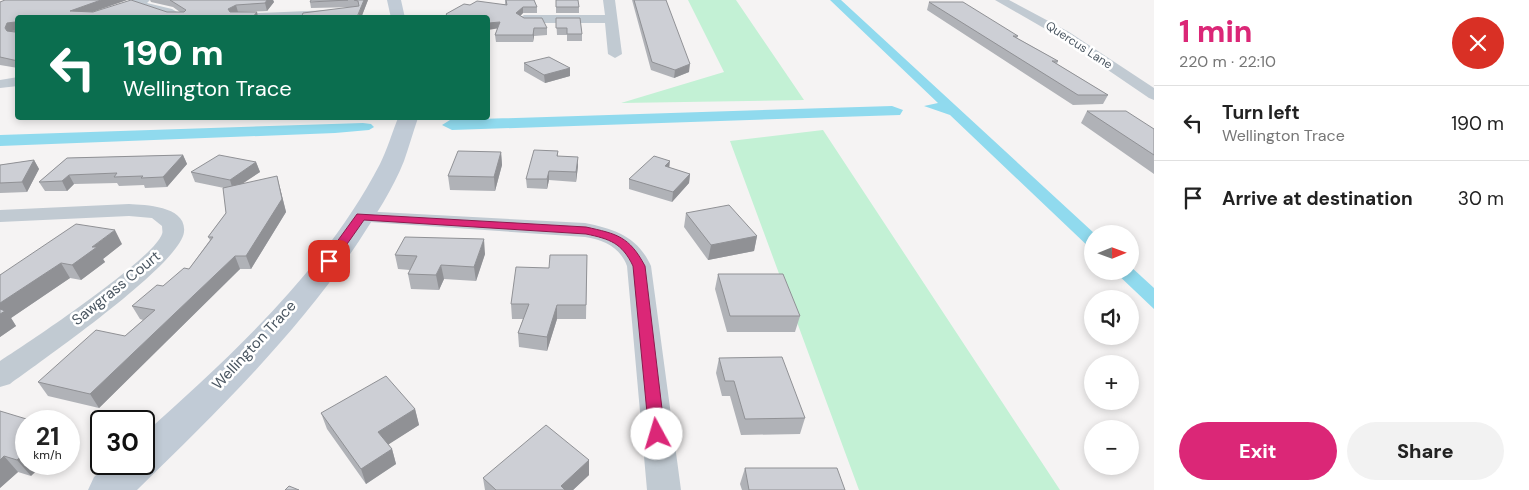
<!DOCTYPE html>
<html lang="en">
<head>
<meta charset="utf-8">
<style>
	:root { --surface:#fff; --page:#f2f2f2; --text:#222; --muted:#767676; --line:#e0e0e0; --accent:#db2777 }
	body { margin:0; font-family:"DM Sans",sans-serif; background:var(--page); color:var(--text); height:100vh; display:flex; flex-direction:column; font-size:19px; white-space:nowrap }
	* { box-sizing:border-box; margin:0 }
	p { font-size:16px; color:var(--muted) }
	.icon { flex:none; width:28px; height:28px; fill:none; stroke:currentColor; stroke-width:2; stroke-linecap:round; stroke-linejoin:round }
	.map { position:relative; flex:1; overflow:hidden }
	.side { display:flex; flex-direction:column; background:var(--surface); width:375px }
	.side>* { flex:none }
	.hud { position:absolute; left:15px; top:15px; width:475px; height:105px; border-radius:5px; box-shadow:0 2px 8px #0003; background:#0b6e4f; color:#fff; overflow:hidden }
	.needle { width:32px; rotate:89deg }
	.tools { position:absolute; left:1084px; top:225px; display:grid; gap:10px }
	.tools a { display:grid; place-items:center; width:55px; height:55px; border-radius:50%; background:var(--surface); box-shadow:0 2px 8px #0003; font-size:25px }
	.speed { position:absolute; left:15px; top:410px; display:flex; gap:10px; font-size:25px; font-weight:700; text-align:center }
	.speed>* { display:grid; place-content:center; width:65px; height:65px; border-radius:50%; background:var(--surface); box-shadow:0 2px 8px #0003; line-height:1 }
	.speed small { font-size:12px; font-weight:400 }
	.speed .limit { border:2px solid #111; border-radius:8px; background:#fff; color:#111 }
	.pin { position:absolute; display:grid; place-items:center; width:42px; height:42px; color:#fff; margin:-21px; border-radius:10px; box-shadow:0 2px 8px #0006 }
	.me { position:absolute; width:55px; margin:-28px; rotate:354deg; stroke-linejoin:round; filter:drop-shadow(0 0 4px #0008) }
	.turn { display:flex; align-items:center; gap:18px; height:105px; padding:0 25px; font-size:22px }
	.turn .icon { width:65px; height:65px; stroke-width:2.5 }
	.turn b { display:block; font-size:35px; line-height:42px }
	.round { display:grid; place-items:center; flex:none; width:52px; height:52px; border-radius:26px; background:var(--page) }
	.overview { display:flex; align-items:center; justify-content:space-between; height:85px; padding:0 25px }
	h1 { font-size:30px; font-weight:800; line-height:38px; color:var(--accent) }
	.action { display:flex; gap:10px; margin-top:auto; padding:10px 25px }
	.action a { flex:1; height:58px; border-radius:30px; background:var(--accent); color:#fff; font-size:20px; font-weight:800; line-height:58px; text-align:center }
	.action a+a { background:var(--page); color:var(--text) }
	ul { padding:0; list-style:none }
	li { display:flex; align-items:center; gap:15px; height:75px; padding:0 25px; border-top:1px solid var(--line) }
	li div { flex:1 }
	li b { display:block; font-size:19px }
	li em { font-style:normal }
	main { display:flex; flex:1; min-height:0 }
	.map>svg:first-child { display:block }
	.green { fill:#c3f1d5 }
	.water { fill:#90daee }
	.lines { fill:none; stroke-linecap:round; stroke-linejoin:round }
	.street { fill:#c1cad2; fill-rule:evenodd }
	.secondary { fill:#c1cbd6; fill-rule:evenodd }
	.wall { fill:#b0b2b7 }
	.shaded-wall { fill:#909195 }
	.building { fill:#cdcfd5; stroke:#909195; fill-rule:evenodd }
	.route { fill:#db2777; stroke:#8e194d }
	.labels { text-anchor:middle; stroke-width:5; stroke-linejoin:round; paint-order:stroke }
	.far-street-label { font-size:12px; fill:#4a5661; stroke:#fff }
	.street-label { font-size:15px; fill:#4a5661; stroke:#fff }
</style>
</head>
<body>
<main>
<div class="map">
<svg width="1154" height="490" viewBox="0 0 1154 490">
	<rect width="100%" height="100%" fill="#f5f3f3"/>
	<path class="green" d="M688,0H736L804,100L621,103L724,72Z
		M823,130L1060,490H859L730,141Z"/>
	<path class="water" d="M830,0H841L1095,234H1092V250L950,115L924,106L938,103Z
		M892,106L903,110L900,115L452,130L442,125L450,120Z
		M363,123L371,124L374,127L369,130L335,133L0,146V135Z
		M1130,266L1154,288V309L1114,271H1130Z"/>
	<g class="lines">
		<path class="street" d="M132,0H150L147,3L172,9L187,18H171L134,6L96,18H75Z
			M603,0H615L622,54L615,58L608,54L605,23H524L518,19L524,15H605Z
			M995,0H1009L1069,32L1154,88V100L1149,98L1061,38Z
			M332,10L338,13L336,15L232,18L238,14Z
			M18,77V86L0,88V80Z
			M129,204C146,205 187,206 184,232C180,265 41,361 10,384L0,387V361C28,343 154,259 162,234C163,232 162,229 162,226L152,218L129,216L0,222V210Z
			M361,211L585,223C615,229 638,237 651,266L681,490H647L627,266C620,247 604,240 585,237L354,221L350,217L354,213Z"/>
		<path class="secondary" d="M387,0H401L405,18H391Z
			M398,118H418C413,132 409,147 404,161C393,189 375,216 359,241C297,334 216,413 137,490H88L94,477L109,464H144V434C232,355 325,270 380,164C387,150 392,133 398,118Z"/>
	</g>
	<path class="wall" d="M127,0L92,12H180L173,7L151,2L150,0H273L274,2L267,11L238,12H257L258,18H18V68L0,65V2Z
		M311,0H368L361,18L356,7L311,8L310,2Z
		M505,0H534L537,7V13H523L520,16L547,28V35L534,36L533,42H496L495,35L497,29L488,18H446V14L505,4Z
		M556,0L579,7V13H556Z
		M632,0H666L689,72L674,78L651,70Z
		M929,2L1018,36L1017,38L1058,61L1057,64L1108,95L1103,104L1073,105L927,10Z
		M556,18L582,34V41H567V35H557Z
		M524,63L570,68V76L545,83L524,71Z
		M1087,111L1154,129V174L1081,123Z
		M558,151V157L578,166L576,182L549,180L547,189L527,188L526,179Z
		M501,152L502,165L495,191L450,190L448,176Z
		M183,155L187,164L167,187L145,188L144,185L119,186L117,183L74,184L67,191H45L39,182L67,158Z
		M34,160L39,169L27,192L0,193V194V165Z
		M256,162L260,172L242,183L280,188L286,212L251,269H240L99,408L48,396L38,382L125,336L143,320L140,319L132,306L189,269L210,240L208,237L226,213L224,188L195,182L191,172Z
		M670,168L690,174L689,183L672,202L629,189V179Z
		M686,213L757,236L754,251L708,260L684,227Z
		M122,244L103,259L105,262L81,280L70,278L11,318L16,326L0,337V275Z
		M485,254L476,281L444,279L439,290L411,289L408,274L410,270L398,269L395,255Z
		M587,255L586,319H557L547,351L519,347L518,333L523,319H512L511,304L549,268Z
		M718,274L800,316L795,332H727L715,289Z
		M719,358L805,418L800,434L741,435L730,396H722L716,373Z
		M415,409L419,425L388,444L392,449L396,464L366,484L327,429L321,413Z
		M0,411L31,476L18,472L0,488Z
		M589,460V475L573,490H485L483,478Z
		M745,468L845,490H742L740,484Z"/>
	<path class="shaded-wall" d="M101,0H127L75,18L70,11Z
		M267,0H273L274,2L267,11L265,3Z
		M364,0H368L361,18H357Z
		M236,5L238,12L231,16L228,9Z
		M523,7V13L516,20V13Z
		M257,12L258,18H252Z
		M15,22L18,30L11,31L9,36L5,28L7,23Z
		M500,22V28L488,30V23Z
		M534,28V36L533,42V35Z
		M690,64L689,72L674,78L675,70Z
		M570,68V76L545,83L544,75Z
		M501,152L502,165L495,191L494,177Z
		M183,155L187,164L167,187L163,177Z
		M578,157V166L576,182V172Z
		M34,160L39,169L27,192L22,182Z
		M670,161L669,170L665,166Z
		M256,162L260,172L233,190L230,180Z
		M549,171V180L547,189V179Z
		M690,174L689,183L672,202L673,192Z
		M69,175L74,184L67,191L62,181Z
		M277,176L286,212L251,269L246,256Z
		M115,230L122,244L103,259L105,262L81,280L72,265L92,247Z
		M757,236L754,251L708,260L711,245Z
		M484,239L485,254L476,281L474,267Z
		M235,256L240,269L99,408L90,394Z
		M61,263L70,278L11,318L16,326L0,337V303Z
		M441,265L444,279L439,290L436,275Z
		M557,305V319L547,351V337Z
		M415,409L419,425L383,448L378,432Z
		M392,449L396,464L366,484L361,469Z
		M26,452V464H44L31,476L17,460Z
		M4,456L18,472L0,488V460Z
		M589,460V475L573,490H561V486Z"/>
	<path class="building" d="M5,0H101L70,11L93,12L131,0L167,12H184L186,10L170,0H267L265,3L236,5L228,9L230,12H257L252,18H18V61L0,57V2ZM15,22V32L7,31L5,28L7,23Z
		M311,0H348L310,2Z
		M354,0H364L357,17L301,18L303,13L359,6L358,1Z
		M506,0H534L537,7H523L516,13L524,18H542L547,28H534L533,35H495L500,22L488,23V18H449L446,14L464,4L470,5L477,1L507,5Z
		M556,0H578L579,7H556Z
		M634,0H666L690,64L675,70L652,62Z
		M929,2H963L1018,36H1013L1058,61H1052L1108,95H1078Z
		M556,18H580L582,34H567V28H556Z
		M549,57L570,68L544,75L524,63Z
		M1087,111H1126L1154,129V155Z
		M534,150L558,151L557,156L578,157L576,172L549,171L547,179H526Z
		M458,151L501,152L494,177L448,176Z
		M183,155L163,177L141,178L143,176L114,177L117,173L69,175L62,181L39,182L67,158Z
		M219,155L256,162L230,180L191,172Z
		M654,156L670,161L665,166L690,174L673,192L629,179Z
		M34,160L22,182L0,183V165Z
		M277,176L282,199L246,256H235L90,394L38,382L96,330L125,336L155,310L132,306L157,285L163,286L184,268L189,269L213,237H208L226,213L223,188Z
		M729,205L757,236L711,245L686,213Z
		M76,224L115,230L92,247H97L72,265L61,263L0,303V275Z
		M405,237L484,239L474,267L441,265L436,275L408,274L417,256L395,255Z
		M550,255H587L586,305H557L547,337L518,333L529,304H511L516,267L549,268Z
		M718,274H783L800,316H730Z
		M0,309L5,311L0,314Z
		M782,357L805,418L745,419L734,381H725L719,358Z
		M386,376L415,409L378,432L392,449L361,469L321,413Z
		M0,411L33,421H26V452L17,460L4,456L0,460Z
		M546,425L589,460L561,486L565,490H496L483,478Z
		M745,468H837L845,490H749Z
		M289,486L299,490H285Z"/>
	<path class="route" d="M357,214L586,227C617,234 629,236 645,266L665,434L663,439L657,441L652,439L649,434L633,266C622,243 610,239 586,234L364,220L333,264H325L323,261Z"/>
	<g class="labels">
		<g class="far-street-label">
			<text transform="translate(1079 45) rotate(33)" y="4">Quercus Lane</text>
		</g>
		<g class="street-label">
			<text transform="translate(116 288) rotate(-39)" y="5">Sawgrass Court</text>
			<text transform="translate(254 345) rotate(-47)" y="5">Wellington Trace</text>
		</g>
	</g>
</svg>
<div class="tools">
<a><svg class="needle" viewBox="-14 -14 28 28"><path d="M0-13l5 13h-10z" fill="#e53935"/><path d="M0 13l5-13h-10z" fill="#767676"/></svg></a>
<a><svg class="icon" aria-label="sound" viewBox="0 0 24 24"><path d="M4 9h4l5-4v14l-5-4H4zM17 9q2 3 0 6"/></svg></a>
<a>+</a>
<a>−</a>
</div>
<div class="speed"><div>21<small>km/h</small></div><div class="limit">30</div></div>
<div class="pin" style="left:329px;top:261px;background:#d93025"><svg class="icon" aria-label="arrive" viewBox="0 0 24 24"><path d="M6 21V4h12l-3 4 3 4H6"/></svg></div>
<svg class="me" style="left:657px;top:434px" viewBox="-20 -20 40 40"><circle r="19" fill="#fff"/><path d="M0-13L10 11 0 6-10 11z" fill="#db2777"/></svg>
<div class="hud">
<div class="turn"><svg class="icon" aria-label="left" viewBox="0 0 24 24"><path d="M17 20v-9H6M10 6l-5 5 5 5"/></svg><div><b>190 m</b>Wellington Trace</div></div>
</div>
</div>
<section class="side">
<div class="overview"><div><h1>1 min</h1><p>220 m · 22:10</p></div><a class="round" style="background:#d93025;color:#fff"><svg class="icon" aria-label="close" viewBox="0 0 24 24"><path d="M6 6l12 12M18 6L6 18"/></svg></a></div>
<ul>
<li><svg class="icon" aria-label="left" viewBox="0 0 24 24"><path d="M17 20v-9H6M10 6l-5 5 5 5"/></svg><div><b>Turn left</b><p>Wellington Trace</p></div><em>190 m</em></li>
<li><svg class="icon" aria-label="arrive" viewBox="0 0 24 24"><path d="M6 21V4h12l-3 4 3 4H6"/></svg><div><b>Arrive at destination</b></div><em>30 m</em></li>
</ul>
<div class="action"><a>Exit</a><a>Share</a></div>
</section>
</main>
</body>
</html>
